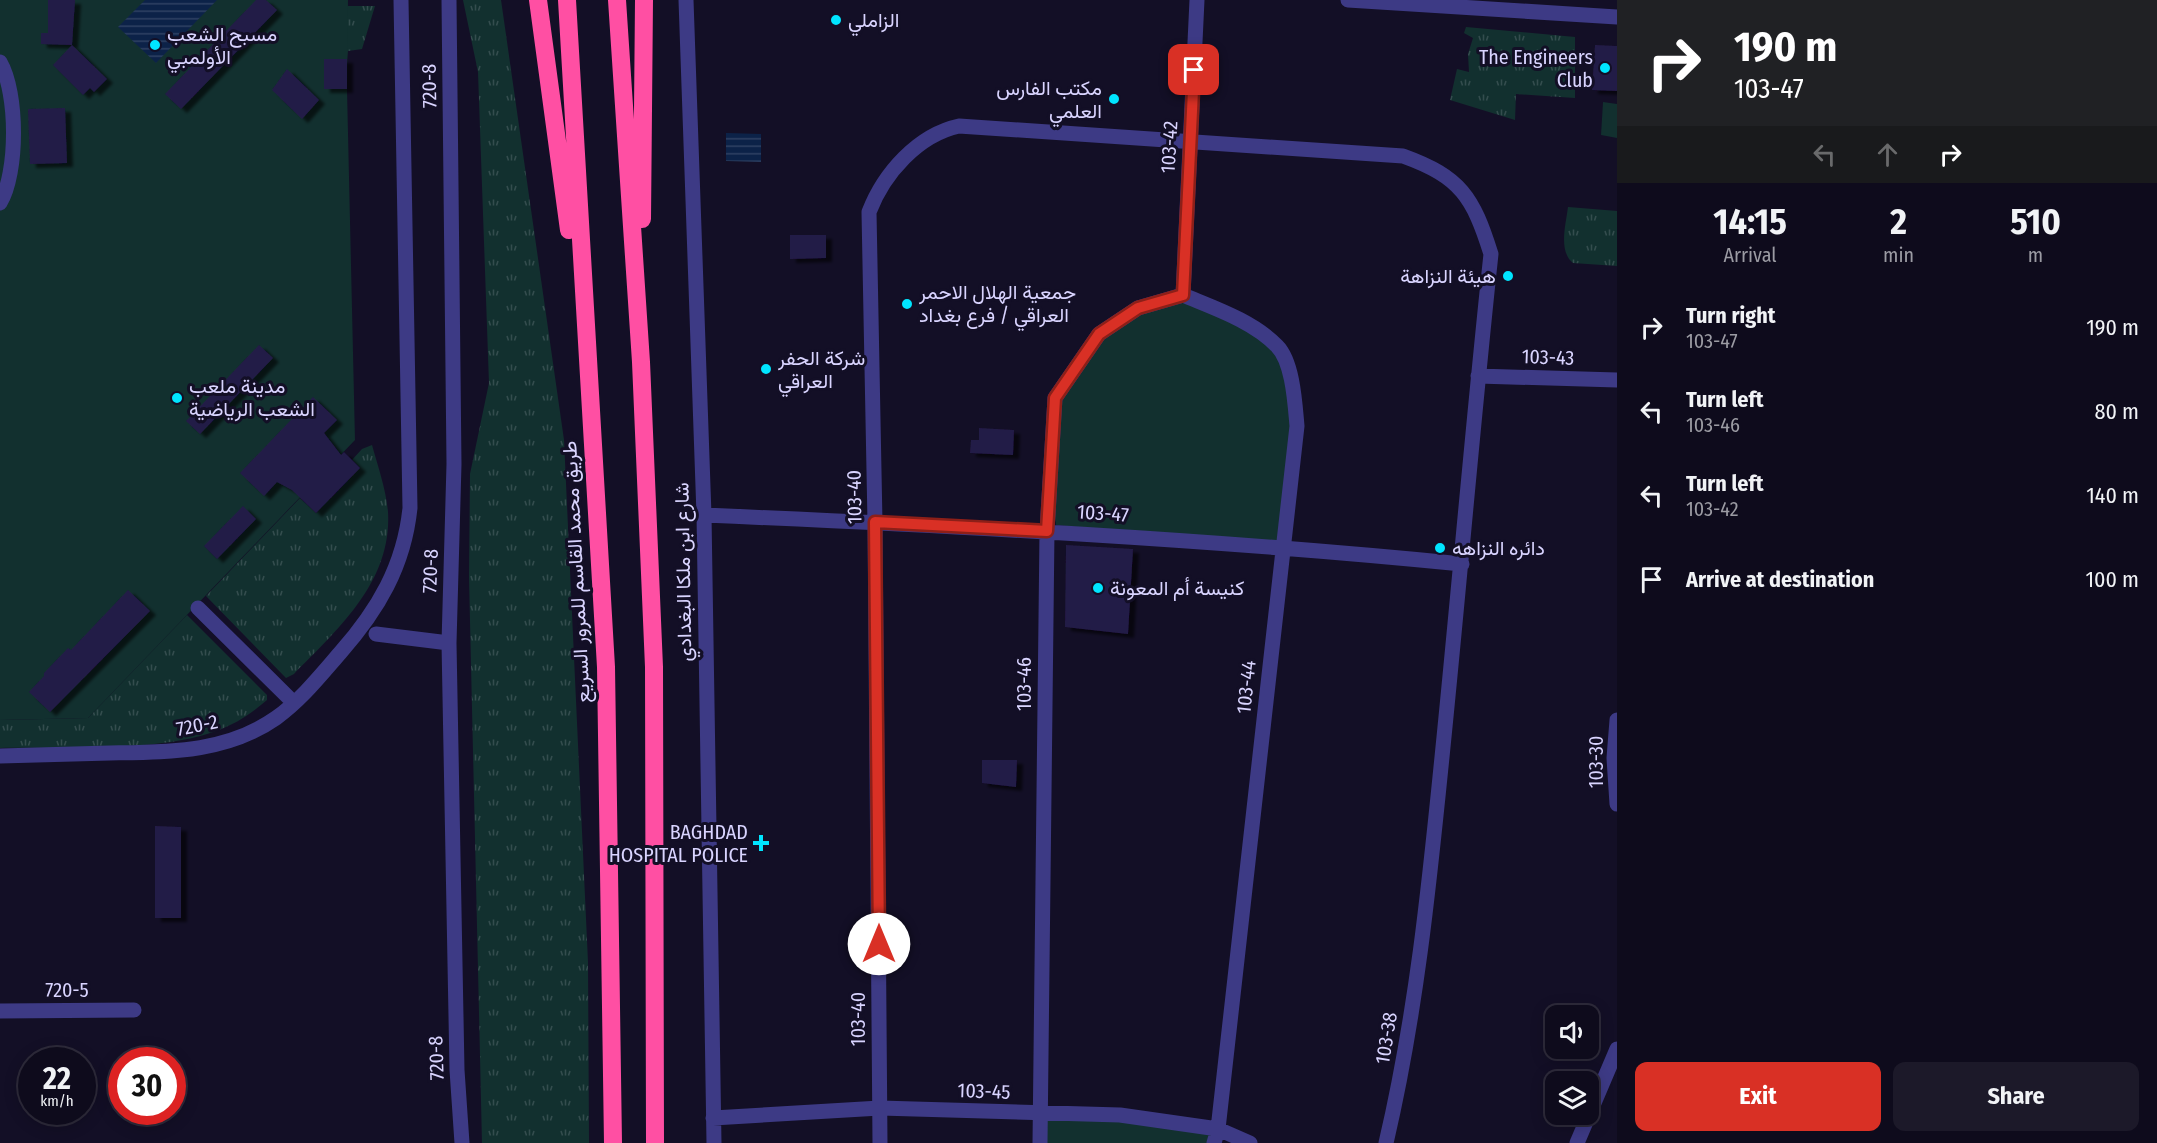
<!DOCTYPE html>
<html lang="en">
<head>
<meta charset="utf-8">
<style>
	:root { --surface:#0e0b1c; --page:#1c1929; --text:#f1f3f6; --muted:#9b9ba3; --line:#2e2b3b; --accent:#d93025 }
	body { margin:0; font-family:"Fira Sans Condensed",Vazirmatn,sans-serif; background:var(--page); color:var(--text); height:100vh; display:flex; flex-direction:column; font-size:22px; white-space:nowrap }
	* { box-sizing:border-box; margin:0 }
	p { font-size:20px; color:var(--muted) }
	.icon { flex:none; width:33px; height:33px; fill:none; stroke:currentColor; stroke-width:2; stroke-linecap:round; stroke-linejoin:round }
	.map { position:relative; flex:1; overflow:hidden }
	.details { display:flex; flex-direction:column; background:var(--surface); width:540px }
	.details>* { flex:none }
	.guide { background:#202124; color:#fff; overflow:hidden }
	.fabs { position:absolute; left:1545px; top:1005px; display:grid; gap:12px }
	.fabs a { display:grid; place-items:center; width:54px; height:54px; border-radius:12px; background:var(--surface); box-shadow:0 3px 15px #0003,0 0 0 2px var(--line); font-size:30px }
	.speed { position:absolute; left:18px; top:1047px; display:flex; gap:12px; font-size:30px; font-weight:700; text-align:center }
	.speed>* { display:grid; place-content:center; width:78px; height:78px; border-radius:50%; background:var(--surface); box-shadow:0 3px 15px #0003,0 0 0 2px var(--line); line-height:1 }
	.speed small { font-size:15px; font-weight:400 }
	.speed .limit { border:9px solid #d22; background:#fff; color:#111 }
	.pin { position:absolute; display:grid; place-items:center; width:51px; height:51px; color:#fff; margin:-26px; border-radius:12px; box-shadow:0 3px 9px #0006 }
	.me { position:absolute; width:66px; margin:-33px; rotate:0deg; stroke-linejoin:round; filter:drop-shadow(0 0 4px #0008) }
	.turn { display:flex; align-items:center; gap:21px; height:126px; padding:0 18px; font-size:27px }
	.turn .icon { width:78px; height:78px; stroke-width:2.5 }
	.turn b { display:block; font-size:42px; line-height:51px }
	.lanes { display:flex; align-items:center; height:57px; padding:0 18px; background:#0003; justify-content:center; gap:30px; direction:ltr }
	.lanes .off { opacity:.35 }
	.eta { display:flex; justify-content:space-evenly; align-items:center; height:102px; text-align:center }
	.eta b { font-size:36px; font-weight:700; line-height:42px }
	.primary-button { display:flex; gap:12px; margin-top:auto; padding:12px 18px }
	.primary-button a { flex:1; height:69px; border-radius:12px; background:var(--accent); color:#fff; font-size:24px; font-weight:700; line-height:69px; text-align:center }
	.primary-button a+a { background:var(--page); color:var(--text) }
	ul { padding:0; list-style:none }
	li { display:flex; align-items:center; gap:18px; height:84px; padding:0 18px }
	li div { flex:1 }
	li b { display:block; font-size:22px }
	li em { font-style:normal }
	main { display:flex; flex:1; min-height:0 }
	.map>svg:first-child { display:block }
	.grass { fill:url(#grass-tufts) }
	.park { fill:#12302f }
	.water { fill:url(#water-rules) }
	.building { fill:#241b47; filter:url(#shadow) }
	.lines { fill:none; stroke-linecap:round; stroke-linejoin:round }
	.street { stroke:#3d3a85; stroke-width:15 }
	.highway { stroke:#ff4fa3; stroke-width:18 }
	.route-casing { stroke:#8d1f18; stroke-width:15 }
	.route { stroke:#d93025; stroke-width:10 }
	.poi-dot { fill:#00e5ff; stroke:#130f26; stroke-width:2 }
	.labels { text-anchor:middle; stroke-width:6; stroke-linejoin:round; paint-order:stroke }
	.poi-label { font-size:20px; fill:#d9d4ff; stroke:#130f26; text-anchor:start }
	.street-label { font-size:20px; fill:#d9d4ff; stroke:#130f26 }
</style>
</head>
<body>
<main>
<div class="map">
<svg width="1617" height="1143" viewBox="0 0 1617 1143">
	<defs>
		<pattern id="grass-tufts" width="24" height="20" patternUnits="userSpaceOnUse" patternTransform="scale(1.5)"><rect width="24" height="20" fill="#12302f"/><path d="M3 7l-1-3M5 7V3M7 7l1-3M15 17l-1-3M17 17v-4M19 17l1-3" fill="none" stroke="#344d4e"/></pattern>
		<pattern id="water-rules" width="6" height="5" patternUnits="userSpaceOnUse" patternTransform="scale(1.5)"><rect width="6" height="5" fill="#0c2248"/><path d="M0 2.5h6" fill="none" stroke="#2f4163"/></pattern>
		<filter id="shadow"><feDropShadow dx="6" dy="4" stdDeviation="1.5" flood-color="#0009"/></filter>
	</defs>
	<rect width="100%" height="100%" fill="#130f26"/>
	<path class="grass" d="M463,0H501L564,440L588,962L589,1143H482L469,577L470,474L489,383L478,72Z
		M348,4V6H375L362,49L348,51L347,59H324Z
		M1466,27L1575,37V98L1516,94L1515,120L1450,100L1457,69L1469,72L1468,54L1473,38L1464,33Z
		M1568,207L1617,211V266L1573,263C1558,251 1566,224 1568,207Z
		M372,445C378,467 386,489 388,512C392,582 338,629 294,674L286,678L206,596L300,498L316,513L360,468L352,460L362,449Z
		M187,615L267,695V700C252,713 236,724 216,731C160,752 62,747 0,748V720L88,718Z"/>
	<path class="park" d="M0,0H348L347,89L355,440L88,718L0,720Z
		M1603,102L1617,104V138L1601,135Z
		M1183,295L1278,338L1297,426L1283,546L1056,525L1050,477L1055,398L1099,334Z
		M1042,1113L1218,1129L1214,1143H1040Z"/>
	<path class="water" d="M145,0H217L156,63L118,27Z
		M726,133L761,134V162L726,161Z"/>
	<path class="building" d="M48,0H75L72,45L41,44V33H48Z
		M256,0H266L277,10L181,109L165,94Z
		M72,45L107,79L94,92L90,88L83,95L53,65Z
		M1595,45L1617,46V91L1592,90Z
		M324,59H347V89H324Z
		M287,69L319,100L302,119L272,90Z
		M65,108L67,163L30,164L28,109Z
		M790,235H826V258L790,259Z
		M259,345L273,358L200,434L186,421Z
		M313,397L337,420L324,433L341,455L344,452L360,468L316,513L292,490L277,482L264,496L240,473Z
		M979,428L1014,430L1013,455L970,453L971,440H979Z
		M243,506L256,519L217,559L204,546Z
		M1066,545L1133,549L1128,634L1065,627Z
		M128,590L150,611L50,712L29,692L44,676V673L68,648L71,650Z
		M982,760H1017L1016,787L982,783Z
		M155,826L181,827V918H155Z"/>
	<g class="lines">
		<path class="street" d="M449,0L454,464L449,643L457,1070L462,1143
			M686,0L704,515L714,1143
			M1348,0L1617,17
			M0,62C18,93 18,173 0,203
			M1183,295C1214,308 1253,321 1277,346C1293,362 1295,404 1297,426L1218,1129L1214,1143
			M1183,295L1197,0
			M1478,376L1617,380
			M704,515C957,526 1210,539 1462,564
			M198,608L294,703
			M376,634L449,643
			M1617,720L1614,758L1617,804
			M0,756C37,755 73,754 110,753C168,752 226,753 276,718C301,700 320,676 340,653C378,610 404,566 410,508L401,0
			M0,1011L134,1010
			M713,1118L880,1108L1120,1115L1218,1129L1250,1143
			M880,1143L875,523L869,212C884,173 918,135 959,126L1403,156C1461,177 1473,197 1491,254C1473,422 1459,589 1442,757C1429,887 1416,1015 1386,1143
			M1040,1143L1047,531L1055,398L1099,334L1138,308L1183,295
			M1577,1143L1617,1049"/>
		<path class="highway" d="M538,0L569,230
			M567,0L606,667L613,1143
			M617,0L641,362L654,667L655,1143
			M642,219L644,0"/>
	</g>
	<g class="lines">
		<defs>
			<path id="route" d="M879,944L875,522L1047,531L1055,398L1099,334L1138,308L1183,295L1194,70"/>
		</defs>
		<use href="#route" class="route-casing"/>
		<use href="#route" class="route"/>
	</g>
	<g class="poi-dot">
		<circle cx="836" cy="20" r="6"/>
		<circle cx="155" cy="45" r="6"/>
		<circle cx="1605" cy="68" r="6"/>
		<circle cx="1114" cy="99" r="6"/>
		<circle cx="1508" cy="276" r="6"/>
		<circle cx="907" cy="304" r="6"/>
		<circle cx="766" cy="369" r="6"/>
		<circle cx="177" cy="398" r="6"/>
		<circle cx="1440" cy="548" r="6"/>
		<circle cx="1098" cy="588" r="6"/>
		<path d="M758 834h6v6h6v6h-6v6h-6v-6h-6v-6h6z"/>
	</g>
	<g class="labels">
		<g class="poi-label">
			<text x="848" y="27">الزاملي</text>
			<text x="167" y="41">مسبح الشعب<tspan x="167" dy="23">الأولمبي</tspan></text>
			<text x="1593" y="64" text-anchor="end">The Engineers<tspan x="1593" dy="23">Club</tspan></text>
			<text x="1102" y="95" text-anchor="end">مكتب الفارس<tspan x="1102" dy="23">العلمي</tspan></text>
			<text x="1496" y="283" text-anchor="end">هيئة النزاهة</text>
			<text x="919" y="299">جمعية الهلال الاحمر<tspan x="919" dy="23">العراقي / فرع بغداد</tspan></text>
			<text x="778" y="365">شركة الحفر<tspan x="778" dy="23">العراقي</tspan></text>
			<text x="189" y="393">مدينة ملعب<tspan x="189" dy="23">الشعب الرياضية</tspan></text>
			<text x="1452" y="555">دائره النزاهه</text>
			<text x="1110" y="595">كنيسة أم المعونة</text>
			<text x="748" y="839" text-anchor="end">BAGHDAD<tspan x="748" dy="23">HOSPITAL POLICE</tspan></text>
		</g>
		<g class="street-label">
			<text transform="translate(429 86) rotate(-91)" y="7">720-8</text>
			<text transform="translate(1169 147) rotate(-87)" y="7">103-42</text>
			<text transform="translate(1548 357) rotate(2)" y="7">103-43</text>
			<text transform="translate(854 497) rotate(-91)" y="7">103-40</text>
			<text transform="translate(1103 513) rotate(4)" y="7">103-47</text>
			<text transform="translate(430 571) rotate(-88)" y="7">720-8</text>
			<text transform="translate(576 572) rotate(-93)" y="7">طريق محمد القاسم للمرور السريع</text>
			<text transform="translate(683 572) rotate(-91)" y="7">شارع ابن ملكا البغدادي</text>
			<text transform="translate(1024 684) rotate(-90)" y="7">103-46</text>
			<text transform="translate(1246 687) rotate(-84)" y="7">103-44</text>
			<text transform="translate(197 725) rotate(-11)" y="7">720-2</text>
			<text transform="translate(1596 762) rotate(-90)" y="7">103-30</text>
			<text x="67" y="997">720-5</text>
			<text transform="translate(858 1019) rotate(-90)" y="7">103-40</text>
			<text transform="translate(1386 1038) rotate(-81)" y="7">103-38</text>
			<text transform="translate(436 1058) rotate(-92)" y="7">720-8</text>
			<text transform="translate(984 1091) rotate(2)" y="7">103-45</text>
		</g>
	</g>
</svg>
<div class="fabs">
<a><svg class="icon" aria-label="sound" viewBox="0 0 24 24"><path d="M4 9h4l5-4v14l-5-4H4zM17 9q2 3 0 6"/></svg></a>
<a><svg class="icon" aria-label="layers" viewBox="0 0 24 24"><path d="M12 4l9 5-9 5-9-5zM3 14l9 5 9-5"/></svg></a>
</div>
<div class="speed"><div>22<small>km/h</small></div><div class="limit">30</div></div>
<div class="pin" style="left:1194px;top:70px;background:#d93025"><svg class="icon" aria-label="arrive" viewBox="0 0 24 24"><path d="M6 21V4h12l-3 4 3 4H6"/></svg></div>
<svg class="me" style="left:879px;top:944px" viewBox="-20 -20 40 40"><circle r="19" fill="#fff"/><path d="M0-13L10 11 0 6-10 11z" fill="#d93025"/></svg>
</div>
<section class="details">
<div class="guide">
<div class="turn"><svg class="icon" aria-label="right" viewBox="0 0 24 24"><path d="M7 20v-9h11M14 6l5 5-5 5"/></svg><div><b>190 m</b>103-47</div></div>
<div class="lanes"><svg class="icon off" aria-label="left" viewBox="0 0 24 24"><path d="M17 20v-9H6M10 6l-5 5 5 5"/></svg><svg class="icon off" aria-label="ahead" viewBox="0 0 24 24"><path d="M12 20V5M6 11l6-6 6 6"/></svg><svg class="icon" aria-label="right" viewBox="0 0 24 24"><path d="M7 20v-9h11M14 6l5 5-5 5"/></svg></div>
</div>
<div class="eta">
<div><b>14:15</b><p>Arrival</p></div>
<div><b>2</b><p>min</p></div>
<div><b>510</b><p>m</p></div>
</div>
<ul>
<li><svg class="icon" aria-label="right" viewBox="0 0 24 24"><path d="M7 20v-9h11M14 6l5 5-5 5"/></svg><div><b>Turn right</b><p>103-47</p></div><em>190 m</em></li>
<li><svg class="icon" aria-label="left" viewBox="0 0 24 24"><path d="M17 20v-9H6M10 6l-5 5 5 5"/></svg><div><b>Turn left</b><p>103-46</p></div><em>80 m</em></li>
<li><svg class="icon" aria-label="left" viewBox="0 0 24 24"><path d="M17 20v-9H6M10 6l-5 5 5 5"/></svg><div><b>Turn left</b><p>103-42</p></div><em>140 m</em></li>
<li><svg class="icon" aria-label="arrive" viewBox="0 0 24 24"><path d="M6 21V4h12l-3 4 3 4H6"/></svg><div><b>Arrive at destination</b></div><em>100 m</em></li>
</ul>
<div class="primary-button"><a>Exit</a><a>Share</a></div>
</section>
</main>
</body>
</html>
